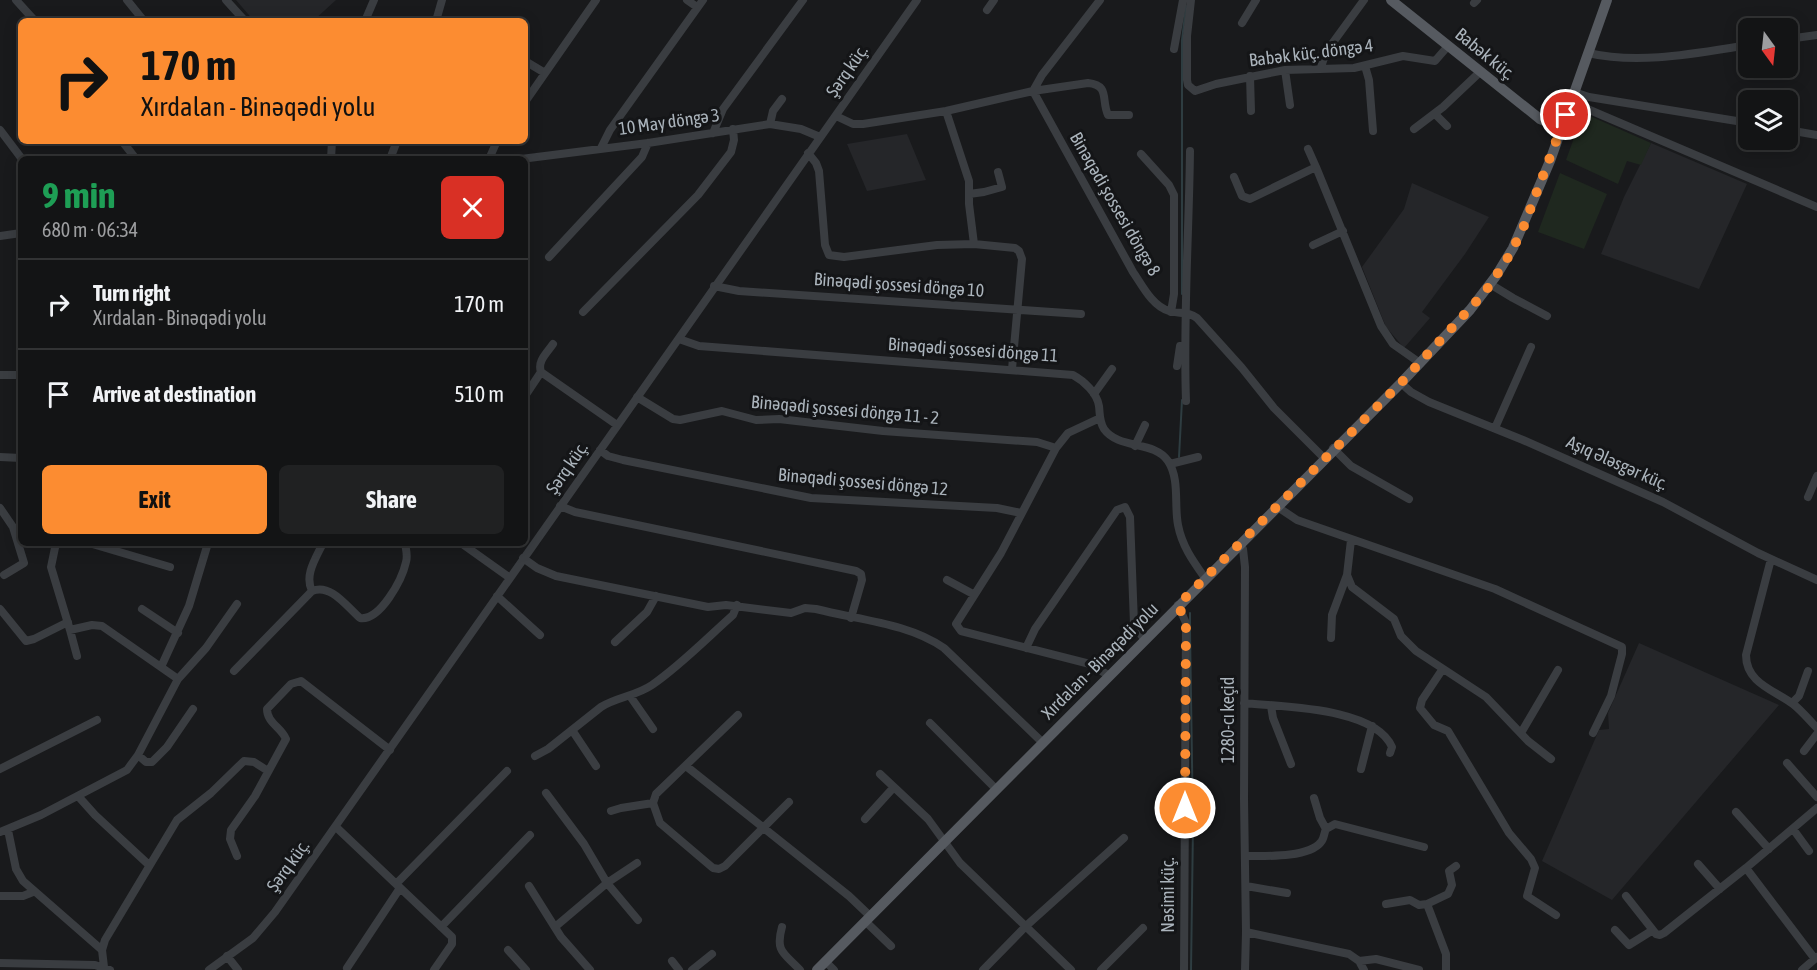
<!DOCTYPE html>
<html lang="en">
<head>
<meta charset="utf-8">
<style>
	:root { --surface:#131415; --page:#202122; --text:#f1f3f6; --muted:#9d9ea0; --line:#323334; --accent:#fc8c31 }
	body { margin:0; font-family:"Asap Condensed",sans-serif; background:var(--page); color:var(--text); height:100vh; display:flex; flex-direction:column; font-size:22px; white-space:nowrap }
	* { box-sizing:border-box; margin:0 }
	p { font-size:20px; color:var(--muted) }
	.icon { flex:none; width:33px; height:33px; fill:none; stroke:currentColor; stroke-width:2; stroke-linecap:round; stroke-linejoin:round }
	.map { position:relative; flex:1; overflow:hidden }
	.panel { position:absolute; left:18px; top:156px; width:510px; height:390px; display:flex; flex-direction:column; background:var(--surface); border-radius:9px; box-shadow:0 3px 15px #0003,0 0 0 2px var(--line) }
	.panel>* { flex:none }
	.banner { position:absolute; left:18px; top:18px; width:510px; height:126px; border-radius:9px; box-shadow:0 3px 15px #0003,0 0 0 2px var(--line); background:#fc8c31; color:#111; overflow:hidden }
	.needle { width:39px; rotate:165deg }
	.buttons { position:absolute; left:1738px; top:18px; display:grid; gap:12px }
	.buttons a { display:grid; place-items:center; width:60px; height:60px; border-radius:9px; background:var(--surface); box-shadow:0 3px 15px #0003,0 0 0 2px var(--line); font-size:30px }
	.pin { position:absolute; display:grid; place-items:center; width:51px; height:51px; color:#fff; margin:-26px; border:3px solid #fff; border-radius:50%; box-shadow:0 2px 6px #0007 }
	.me { position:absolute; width:66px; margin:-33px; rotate:0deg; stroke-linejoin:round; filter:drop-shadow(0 0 4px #0008) }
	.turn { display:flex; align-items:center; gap:21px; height:126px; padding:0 24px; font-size:27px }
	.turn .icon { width:78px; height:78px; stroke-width:2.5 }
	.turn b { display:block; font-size:42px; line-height:51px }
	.round { display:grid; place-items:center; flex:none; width:63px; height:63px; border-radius:9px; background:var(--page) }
	.overview { display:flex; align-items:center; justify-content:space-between; height:102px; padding:0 24px }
	h1 { font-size:36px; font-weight:700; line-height:45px; color:#1e9e55 }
	.cta { display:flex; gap:12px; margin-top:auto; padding:12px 24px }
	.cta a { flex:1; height:69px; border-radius:9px; background:var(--accent); color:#111; font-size:24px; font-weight:700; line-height:69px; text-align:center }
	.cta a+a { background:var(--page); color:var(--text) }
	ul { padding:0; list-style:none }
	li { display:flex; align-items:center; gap:18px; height:90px; padding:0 24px; border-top:2px solid var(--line) }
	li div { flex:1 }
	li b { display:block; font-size:22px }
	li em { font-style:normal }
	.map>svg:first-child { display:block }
	.built { fill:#252629 }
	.green { fill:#1f281f }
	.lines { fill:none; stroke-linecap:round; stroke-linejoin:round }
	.stream { stroke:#2e3d41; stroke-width:2 }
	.minor { stroke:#3a3d41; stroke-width:8 }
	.major { stroke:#565a60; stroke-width:10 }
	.route { stroke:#fc8c31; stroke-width:10; stroke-dasharray:0 18 }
	.labels { text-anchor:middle; stroke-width:6; stroke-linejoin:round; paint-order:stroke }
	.street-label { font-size:18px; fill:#abb4bc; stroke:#141517 }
</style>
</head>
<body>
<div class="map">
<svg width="1817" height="970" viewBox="0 0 1817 970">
	<rect width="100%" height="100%" fill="#191a1c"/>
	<path class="built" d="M236,0H336L313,21H254Z
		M907,134L926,180L867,191L847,144Z
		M1651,143L1747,184L1699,289L1601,254L1624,197Z
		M1412,183L1489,217L1465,254L1422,312L1430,318L1404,348L1386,327L1362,267L1404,209Z
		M1639,643L1779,705L1612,900L1542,861L1599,730L1609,729L1608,713Z"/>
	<path class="green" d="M1583,113L1651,143L1641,165L1627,161L1618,184L1566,160Z
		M1560,173L1607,194L1584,249L1538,232Z"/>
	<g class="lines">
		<path class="stream" d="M1182,294V40L1186,6
			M1179,457L1182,400
			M1190,613V625
			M1190,631L1193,826L1191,970"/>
		<path class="minor" d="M16,0L35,21
			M127,0L144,21
			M226,0L245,21
			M687,0L697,7
			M1100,0L1042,75L1033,91L1088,83C1110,85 1101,100 1108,115H1129
			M1191,0L1187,36V80L1188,85L1195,91L1216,84L1285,70L1354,68L1403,56L1435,61L1448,46
			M1474,3L1477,0
			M987,10L994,0
			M365,21L374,0
			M436,21L442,0
			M1242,23L1256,0
			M1788,39L1817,35
			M1174,49L1183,0
			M1588,53C1640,65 1697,53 1749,45
			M525,61L545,73
			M1365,66L1369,80L1373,131
			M1321,67L1326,52L1364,0
			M1285,70L1290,105
			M1250,76L1251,111
			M1574,92L1589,97L1749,123
			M525,102L596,0
			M1571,102L1817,207
			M946,111L969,181V204L974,244
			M1435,114L1447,126
			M836,116L853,124H863L946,111L1033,91L1133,272C1142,285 1152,306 1169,311C1179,314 1188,311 1197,318L1242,368L1274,408L1324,458
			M770,124L773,111L782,99
			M1414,129L1443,107L1480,72
			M0,130L22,159
			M1788,130L1817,135
			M713,133L723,109L803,0
			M122,141L136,159
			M601,148L610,130L703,0
			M1308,149L1316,167
			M808,153L816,163L819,171L825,245L829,255L844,257L937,245L974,244L1015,248L1019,251L1022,259L1012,369
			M1141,154L1169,185L1174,195V294L1171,312
			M331,159L332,141
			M390,159L397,141
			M489,159L497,141
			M521,159L648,143L770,124L801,129L820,137
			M1234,177L1242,196L1250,199L1316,167L1381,326L1393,344L1420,363
			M969,194L984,192L1002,187L998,172
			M0,236L21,233
			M1313,245L1343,231
			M549,257L642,157L648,143
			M1490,284L1513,298L1547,316
			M714,286L739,291L1081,314
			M583,312L698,195L731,152L734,140L733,129
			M679,339L699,346L1073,375C1084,381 1097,393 1099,406C1100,414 1099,421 1104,429C1119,450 1154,440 1168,461C1180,479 1174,505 1178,525C1182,546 1193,561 1205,578
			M1177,366L1180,346
			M541,372C537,361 547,353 553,344
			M0,375H21
			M1401,383L1411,392L1429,402L1523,440L1663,502L1758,553L1817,580
			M1094,394L1112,369
			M525,396L541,372L617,425
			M637,397L673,419L680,420L722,411L756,420L779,419L883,431L1037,442L1056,448
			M1186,401C1183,318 1189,234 1190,151
			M1100,418L1068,433L1056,448L1001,553L956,624L961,631L1090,664L1108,675
			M1495,428L1531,347
			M1135,446L1145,425
			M1333,448L1351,466L1409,499
			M600,450L608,456L623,460L811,498L997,508L1021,513
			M0,457L21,458
			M1170,464L1198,457
			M1808,497L1817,476
			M560,506L575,512L856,571L861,574L862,580L851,618
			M1276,506L1297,520L1495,589L1622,647V654L1611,696L1593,733
			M0,508L13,527L21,531
			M1351,540L1347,575L1352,587L1394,619L1401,636L1416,651L1486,697L1528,741L1551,759
			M89,543L170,567
			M461,543L510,578
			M1240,544L1243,549L1245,567L1244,799L1246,932L1245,970
			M523,558L537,568L556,576L708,607L726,605L791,613L805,608L816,609C859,620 908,623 944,648L1042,742
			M1771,559L1746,655C1746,683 1774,690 1793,704C1802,711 1809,720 1817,728
			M4,575L24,563L13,527
			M947,580L973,594
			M312,591C304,575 316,558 323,543
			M497,596L540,635
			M1178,605L1186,623L1184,970
			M0,609L26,641L34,639L68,622
			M142,609L178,633
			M70,630L77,656
			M1331,638L1332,615L1347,575
			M615,642L647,612L656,596
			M1026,648L1035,629L1117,510L1125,507L1130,517L1134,624L1144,639
			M161,667L189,606L208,543
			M1442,670L1422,700L1420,708L1434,725L1448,731L1509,833L1531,859L1535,868L1527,896L1556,915
			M234,671L312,591C331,583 347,607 360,618C380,621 402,580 406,562C408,556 406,550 405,543
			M178,679L206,648L237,604
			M630,696L653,729
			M1244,703C1282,707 1375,707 1392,747L1390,753
			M1792,703L1799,696L1808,671
			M1271,706L1273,718L1291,764
			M738,715L656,794L653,803L660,823L713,868L719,869L725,866L789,802
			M930,723L996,789
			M572,730L596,766
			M1521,733L1558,670
			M1804,751L1817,734
			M138,755L146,762H152L167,747L193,709
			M535,756L548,749L601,707C617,697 636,696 652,685C681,665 707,638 733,615L737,605
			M1787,763L1817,797
			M686,766L849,896L870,916
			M0,769L97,720
			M1361,769L1372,726
			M880,774L928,819L960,863L1071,970
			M546,793L584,844L607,883L638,920
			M78,796L95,815L149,865
			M1314,798L1320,818L1326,829
			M611,811L621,808L653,803
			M1736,812L1769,849
			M865,819L894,787
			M336,827L452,937V944L434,970
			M1793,829L1809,851
			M8,830L16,869L23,881L102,950
			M0,832L41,815L127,770L138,755L178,679L102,626L92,625L70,630L51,567L56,543
			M237,856L230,839L231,830L255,796L286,739C281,727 267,723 267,709L291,684L301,681L390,750
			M1246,856C1264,856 1309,858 1321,842C1324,839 1324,833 1326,829L1335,824L1424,847
			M1698,864L1720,889
			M1746,868L1815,959
			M396,884L507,771
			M529,886L561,937L590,970
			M1246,886L1287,893
			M0,896H23L33,892
			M1626,896L1656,934L1660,935L1664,933L1746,868L1817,808
			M1386,904L1410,900L1419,905L1427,904L1448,894L1452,885L1449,871L1456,866
			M1427,904L1446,954V970
			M865,921L891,946
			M441,927L530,835
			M555,927L607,883L637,863
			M782,927C775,952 784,953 800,970
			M1615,930L1629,945L1653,930
			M1246,932L1349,954L1359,961L1364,970
			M508,950L526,970
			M227,956L238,970
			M672,961L679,970
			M825,961L834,970
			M1359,961L1376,959L1419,970
			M0,963L95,965L110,970
			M104,967L102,950L105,940L177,820L211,793L244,761L254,762L268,771
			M347,968L400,888
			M209,970L253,938L275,912L917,0
			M692,970L712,954
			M983,970L1026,926L1124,838
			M1101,970L1143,928
			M1802,970L1817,957"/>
		<path class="major" d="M1391,0L1540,119L1562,128
			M817,970L1401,383L1470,310L1496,276L1513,248L1550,161L1607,0"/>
	</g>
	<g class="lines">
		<path class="route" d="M1185,808L1186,623L1178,605L1401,383L1485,292L1506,261L1522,231L1566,115"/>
	</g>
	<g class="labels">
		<g class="street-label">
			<text transform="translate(1311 53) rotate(-7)" y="6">Babək küç. döngə 4</text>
			<text transform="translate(1485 54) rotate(39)" y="6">Babək küç.</text>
			<text transform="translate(847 71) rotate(-55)" y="6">Şərq küç.</text>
			<text transform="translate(669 122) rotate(-8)" y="6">10 May döngə 3</text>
			<text transform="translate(1115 204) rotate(60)" y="6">Binəqədi şossesi döngə 8</text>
			<text transform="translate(899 285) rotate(4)" y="6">Binəqədi şossesi döngə 10</text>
			<text transform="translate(973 350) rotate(4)" y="6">Binəqədi şossesi döngə 11</text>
			<text transform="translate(845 410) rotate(5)" y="6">Binəqədi şossesi döngə 11 - 2</text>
			<text transform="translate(1617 463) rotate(24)" y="6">Aşıq Ələsgər küç.</text>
			<text transform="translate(567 468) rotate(-55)" y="6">Şərq küç.</text>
			<text transform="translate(863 482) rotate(5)" y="6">Binəqədi şossesi döngə 12</text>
			<text transform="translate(1100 661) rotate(-45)" y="6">Xırdalan - Binəqədi yolu</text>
			<text transform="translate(1228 720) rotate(-90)" y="6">1280-cı keçid</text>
			<text transform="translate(288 866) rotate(-54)" y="6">Şərq küç.</text>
			<text transform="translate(1168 895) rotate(-90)" y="6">Nəsimi küç.</text>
		</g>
	</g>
</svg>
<div class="buttons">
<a><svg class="needle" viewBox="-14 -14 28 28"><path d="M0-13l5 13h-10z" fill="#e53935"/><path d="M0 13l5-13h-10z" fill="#9d9ea0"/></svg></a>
<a><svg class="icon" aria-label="layers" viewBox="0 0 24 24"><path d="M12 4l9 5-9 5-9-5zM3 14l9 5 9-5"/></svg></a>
</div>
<div class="pin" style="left:1566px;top:115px;background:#d93025"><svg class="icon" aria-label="arrive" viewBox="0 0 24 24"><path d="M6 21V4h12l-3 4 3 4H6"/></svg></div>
<svg class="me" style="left:1185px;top:808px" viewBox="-20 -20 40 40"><circle r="17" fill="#fc8c31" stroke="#fff" stroke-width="3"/><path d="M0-11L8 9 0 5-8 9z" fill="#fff"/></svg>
<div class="banner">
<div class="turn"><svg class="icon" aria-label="right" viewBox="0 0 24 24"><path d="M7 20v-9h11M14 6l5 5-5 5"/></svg><div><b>170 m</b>Xırdalan - Binəqədi yolu</div></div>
</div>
<section class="panel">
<div class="overview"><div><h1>9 min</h1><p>680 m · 06:34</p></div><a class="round" style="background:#d93025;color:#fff"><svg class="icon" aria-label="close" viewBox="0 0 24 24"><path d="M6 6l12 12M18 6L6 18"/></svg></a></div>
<ul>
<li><svg class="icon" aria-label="right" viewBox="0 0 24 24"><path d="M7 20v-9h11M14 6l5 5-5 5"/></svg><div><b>Turn right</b><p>Xırdalan - Binəqədi yolu</p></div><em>170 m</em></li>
<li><svg class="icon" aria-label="arrive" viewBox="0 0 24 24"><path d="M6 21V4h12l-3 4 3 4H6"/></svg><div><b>Arrive at destination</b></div><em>510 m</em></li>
</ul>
<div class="cta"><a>Exit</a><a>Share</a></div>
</section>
</div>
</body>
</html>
